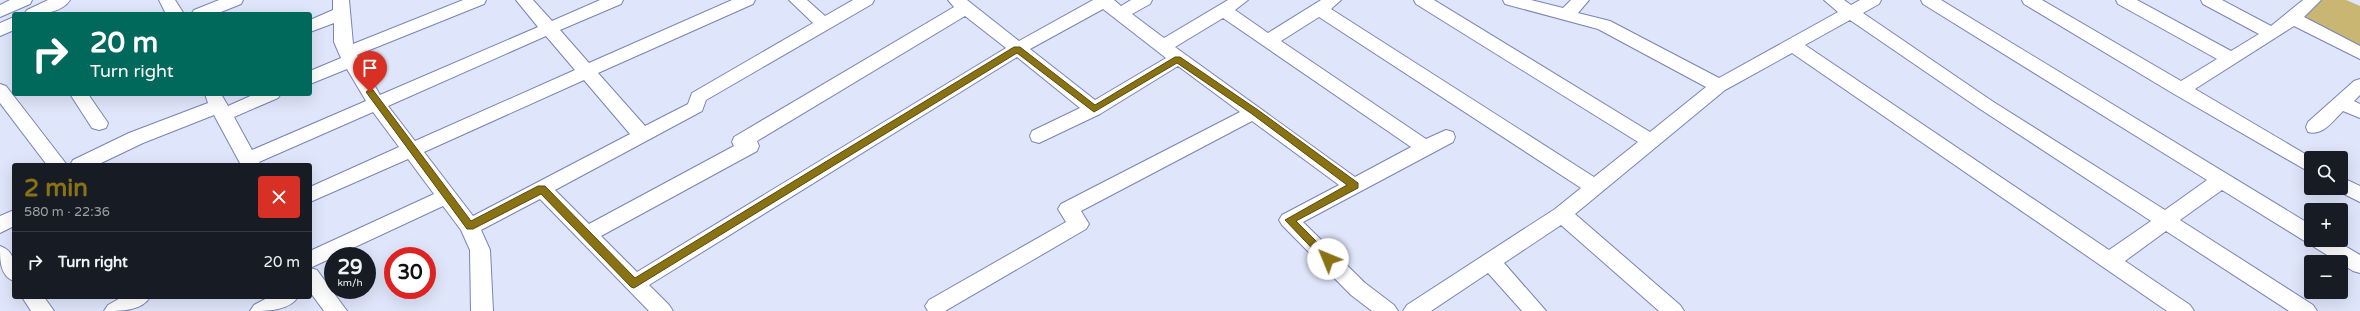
<!DOCTYPE html>
<html lang="en">
<head>
<meta charset="utf-8">
<style>
	:root { --surface:#171b24; --page:#242831; --text:#f1f3f6; --muted:#9ea1a6; --line:#363941; --accent:#897214 }
	body { margin:0; font-family:"Varela Round",sans-serif; background:var(--page); color:var(--text); height:100vh; display:flex; flex-direction:column; font-size:15px; white-space:nowrap }
	* { box-sizing:border-box; margin:0 }
	p { font-size:13px; color:var(--muted) }
	.icon { flex:none; width:22px; height:22px; fill:none; stroke:currentColor; stroke-width:2; stroke-linecap:round; stroke-linejoin:round }
	.map { position:relative; flex:1; overflow:hidden }
	.side { position:absolute; left:12px; top:163px; width:300px; height:136px; display:flex; flex-direction:column; background:var(--surface); border-radius:4px; box-shadow:0 4px 16px #0002 }
	.side>* { flex:none }
	.banner { position:absolute; left:12px; top:12px; width:300px; height:84px; border-radius:4px; box-shadow:0 4px 16px #0002; background:#00695c; color:#fff; overflow:hidden }
	.fabs { position:absolute; left:2304px; top:151px; display:grid; gap:8px }
	.fabs a { display:grid; place-items:center; width:44px; height:44px; border-radius:4px; background:var(--surface); box-shadow:0 4px 16px #0002; font-size:20px }
	.speed { position:absolute; left:324px; top:247px; display:flex; gap:8px; font-size:20px; font-weight:700; text-align:center }
	.speed>* { display:grid; place-content:center; width:52px; height:52px; border-radius:50%; background:var(--surface); box-shadow:0 4px 16px #0002; line-height:1 }
	.speed small { font-size:10px; font-weight:400 }
	.speed .limit { border:6px solid #d22; background:#fff; color:#111 }
	.pin { position:absolute; display:grid; place-items:center; width:34px; height:34px; color:#fff; margin:-41px -17px; border-radius:50% 50% 50% 0; rotate:-45deg; box-shadow:0 0 4px #0007 }
	.pin .icon { rotate:45deg }
	.me { position:absolute; width:44px; margin:-22px; rotate:315deg; stroke-linejoin:round; filter:drop-shadow(0 0 3px #0008) }
	.turn { display:flex; align-items:center; gap:14px; height:84px; padding:0 12px; font-size:18px }
	.turn .icon { width:52px; height:52px; stroke-width:2.5 }
	.turn b { display:block; font-size:28px; line-height:34px }
	.round { display:grid; place-items:center; flex:none; width:42px; height:42px; border-radius:4px; background:var(--page) }
	.headline { display:flex; align-items:center; justify-content:space-between; height:68px; padding:0 12px }
	h1 { font-size:24px; font-weight:700; line-height:30px; color:var(--accent) }
	ul { padding:0; list-style:none }
	li { display:flex; align-items:center; gap:12px; height:60px; padding:0 12px; border-top:1px solid var(--line) }
	li div { flex:1 }
	li b { display:block; font-size:15px }
	li em { font-style:normal }
	.map>svg:first-child { display:block }
	.green { fill:#c9b673 }
	.lines { fill:none; stroke-linecap:round; stroke-linejoin:round }
	.minor-casing { stroke:#7984b4; stroke-width:2 }
	.minor { fill:#fff; fill-rule:evenodd }
	.route { fill:#897214; stroke:#594a0d }
</style>
</head>
<body>
<div class="map">
<svg width="2360" height="311" viewBox="0 0 2360 311">
	<rect width="100%" height="100%" fill="#dfe5fa"/>
	<path class="green" d="M2313,0H2346L2360,6V52L2294,19Z"/>
	<g class="lines">
		<defs>
			<path id="minor" d="M10,0H32L30,4L0,17V5Z
				M48,0H70C61,14 40,14 24,14L27,10Z
				M159,0H175L184,14H166Z
				M219,0H243L241,4L216,14H191L194,10Z
				M333,0H349L353,44L463,0H486L484,4L357,55L380,95L538,27L516,0H533L552,21L600,0H623L621,4L560,30L589,63L732,0H755L753,4L598,73L645,126L688,104L692,93L813,23L789,0H807L825,16L853,0H874L872,4L706,100L702,111L555,190L589,224L734,146L732,142L734,137L954,7L948,0H967L1019,41L1093,0H1114L1121,6L1131,0H1152L1150,4L1132,14L1164,38L1228,0H1248L1235,10L1268,33L1321,0H1341L1331,9L1594,177L1638,142L1416,4L1414,0H1434L1650,132L1706,87L1598,29L1505,4L1503,0H1531L1563,8L1571,0H1589L1578,13L1610,21L1719,78L1838,12L1824,0H1844L1851,5L1860,0H1881L1879,4L1863,13L1992,101L2165,210L2207,180L1923,4L1921,0H1941L2311,225V240H2335L2360,255V273L2353,271L2222,190L2180,220L2313,305L2317,311H2289L2166,231L2125,261L2190,305L2194,311H2167L1792,53L1725,90L1575,214L1680,305L1684,311H1659L1561,225L1504,263L1546,311H1522L1488,273L1431,311H1403L1407,305L1555,209L1581,188L1319,17L1281,41L1426,139L1446,130L1453,132L1455,137L1453,142L1303,222L1365,283L1394,305L1398,311H1372L1351,295L1282,225L1279,220L1282,215L1339,185L1252,121L1081,211L1089,224L1086,229L945,311H928L925,306L929,300L1066,222L1058,209L1061,204L1240,112L1178,66L1100,114L1039,143L1032,141L1030,136L1032,131L1080,108L1017,57L649,285L669,305L673,311H649L540,199L481,230L490,250L493,311H471L470,250L461,230L443,206L310,268L317,270L347,311H324L310,292V251L434,194L408,159L310,202V187L399,147L373,112L259,162L261,165H241L214,115L143,143L97,165H70L73,160L129,133L208,103L205,94H221L228,106L255,94H281L278,98L234,117L252,150L366,101L347,69L310,84V71L341,58L334,42V23L310,32V20L333,10ZM1103,9L1166,58L1095,100L1030,49ZM965,16L1006,48L637,272L601,236L757,151L759,146L757,141ZM1223,18L1411,147L1355,177L1175,47ZM1850,20L1980,109L2151,221L2109,250L1805,45ZM546,36L575,70L415,141L388,106ZM584,80L630,134L473,216L424,152Z
				M2022,0H2042L2181,81L2217,59L2118,4L2116,0H2137L2231,51L2259,34L2203,4L2201,0H2222L2271,26L2303,0H2321L2304,17L2360,46V59L2294,26L2195,89L2312,158L2311,173L2174,94L2024,4Z
				M14,17V30L0,36V23Z
				M2360,79V95L2354,101L2360,104V118L2343,111C2333,121 2323,136 2308,132L2306,127L2308,122L2354,81Z
				M0,84L6,86L67,165H47L0,103Z
				M70,94H88L108,123L106,128L99,130L92,128Z
				M2341,177L2360,186V202L2334,189L2341,188Z
				M14,210V226L0,233V216Z
				M0,246C17,252 14,266 14,281C0,276 0,261 0,246Z
				M22,297H44L54,311H31Z
				M122,297H150C142,311 121,311 104,311L108,305Z
				M269,297H298C289,311 267,311 250,311L254,305Z"/>
		</defs>
		<use href="#minor" class="minor-casing"/>
		<use href="#minor" class="minor"/>
	</g>
	<path class="route" d="M1014,47H1020L1095,105L1175,57H1180L1258,110L1358,183V188L1296,221L1332,257V262H1325L1285,220L1347,185L1252,114L1177,63L1094,112L1017,53L634,288L631,287L541,194L473,229H467L366,92L370,89L373,90L471,221L538,186H545L635,278Z"/>
</svg>
<div class="fabs">
<a><svg class="icon" aria-label="search" viewBox="0 0 24 24"><circle cx="10" cy="10" r="6"/><path d="M15 15l6 6"/></svg></a>
<a>+</a>
<a>−</a>
</div>
<div class="speed"><div>29<small>km/h</small></div><div class="limit">30</div></div>
<div class="pin" style="left:370px;top:92px;background:#d93025"><svg class="icon" aria-label="arrive" viewBox="0 0 24 24"><path d="M6 21V4h12l-3 4 3 4H6"/></svg></div>
<svg class="me" style="left:1328px;top:259px" viewBox="-20 -20 40 40"><circle r="19" fill="#fff"/><path d="M0-13L10 11 0 6-10 11z" fill="#897214"/></svg>
<div class="banner">
<div class="turn"><svg class="icon" aria-label="right" viewBox="0 0 24 24"><path d="M7 20v-9h11M14 6l5 5-5 5"/></svg><div><b>20 m</b>Turn right</div></div>
</div>
<section class="side">
<div class="headline"><div><h1>2 min</h1><p>580 m · 22:36</p></div><a class="round" style="background:#d93025;color:#fff"><svg class="icon" aria-label="close" viewBox="0 0 24 24"><path d="M6 6l12 12M18 6L6 18"/></svg></a></div>
<ul>
<li><svg class="icon" aria-label="right" viewBox="0 0 24 24"><path d="M7 20v-9h11M14 6l5 5-5 5"/></svg><div><b>Turn right</b></div><em>20 m</em></li>
</ul>
</section>
</div>
</body>
</html>
